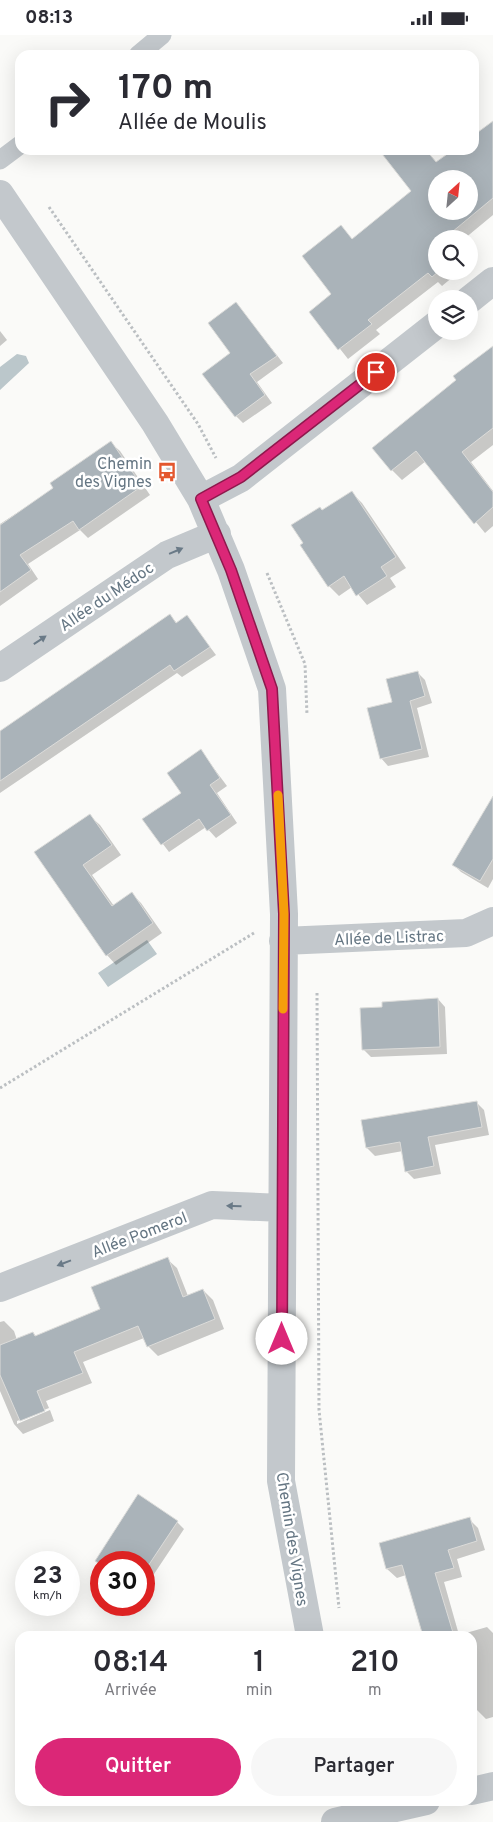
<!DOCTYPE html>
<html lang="fr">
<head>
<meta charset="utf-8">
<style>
	:root { --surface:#fff; --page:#f7f7f7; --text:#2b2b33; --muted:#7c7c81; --accent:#db2777 }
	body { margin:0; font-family:Overpass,sans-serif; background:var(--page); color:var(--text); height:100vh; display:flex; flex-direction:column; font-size:19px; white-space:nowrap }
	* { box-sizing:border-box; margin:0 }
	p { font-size:16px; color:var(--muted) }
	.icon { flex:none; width:28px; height:28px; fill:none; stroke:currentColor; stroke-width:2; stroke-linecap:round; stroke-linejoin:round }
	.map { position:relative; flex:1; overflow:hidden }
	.drawer { position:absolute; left:15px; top:1596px; width:462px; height:175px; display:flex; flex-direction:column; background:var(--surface); border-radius:15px; box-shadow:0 5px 20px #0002 }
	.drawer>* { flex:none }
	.guide { position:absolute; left:15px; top:15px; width:464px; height:105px; border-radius:15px; box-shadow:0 5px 20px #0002; background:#fff; color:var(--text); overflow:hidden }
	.needle { width:32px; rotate:27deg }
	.buttons { position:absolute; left:428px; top:135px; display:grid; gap:10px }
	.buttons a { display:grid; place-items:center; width:50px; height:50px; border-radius:50%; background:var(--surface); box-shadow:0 5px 20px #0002; font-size:25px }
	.speed { position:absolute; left:15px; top:1516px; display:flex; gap:10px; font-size:25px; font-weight:700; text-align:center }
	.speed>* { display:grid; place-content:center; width:65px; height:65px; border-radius:50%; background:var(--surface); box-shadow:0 5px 20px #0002; line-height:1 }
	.speed small { font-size:12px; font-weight:400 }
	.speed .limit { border:8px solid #d22; background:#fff; color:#111 }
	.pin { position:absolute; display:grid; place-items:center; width:42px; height:42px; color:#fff; margin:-21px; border:2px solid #fff; border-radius:50%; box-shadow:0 1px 5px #0007 }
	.me { position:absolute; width:55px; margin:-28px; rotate:0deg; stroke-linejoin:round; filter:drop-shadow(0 0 4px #0008) }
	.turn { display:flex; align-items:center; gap:18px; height:105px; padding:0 20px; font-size:22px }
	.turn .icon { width:65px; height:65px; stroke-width:2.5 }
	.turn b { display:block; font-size:35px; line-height:42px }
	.eta { display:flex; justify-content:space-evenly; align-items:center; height:85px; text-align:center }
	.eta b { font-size:30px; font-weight:600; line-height:35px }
	.primary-button { display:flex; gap:10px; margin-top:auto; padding:10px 20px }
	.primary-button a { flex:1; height:58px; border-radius:30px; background:var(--accent); color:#fff; font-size:20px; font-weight:600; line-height:58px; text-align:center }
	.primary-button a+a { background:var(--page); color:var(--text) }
	.status { display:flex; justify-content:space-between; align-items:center; height:35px; padding:0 25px; background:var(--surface); direction:ltr }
	.status svg { height:14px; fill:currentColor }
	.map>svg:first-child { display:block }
	.water { fill:#bbc7cb }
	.shadow { fill:#0003; fill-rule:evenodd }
	.building { fill:#aab3b9; stroke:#dcdcda; fill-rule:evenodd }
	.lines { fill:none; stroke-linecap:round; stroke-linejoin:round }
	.path { stroke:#bbbfc2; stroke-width:3; stroke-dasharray:2.5 2.5; stroke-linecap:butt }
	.service { stroke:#c3c8cc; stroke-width:19 }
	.minor { stroke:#c3c8cc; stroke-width:28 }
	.oneway { fill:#6a7a87 }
	.route-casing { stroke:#8e194d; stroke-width:12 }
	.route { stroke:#db2777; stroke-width:9 }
	.slow { stroke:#f59e0b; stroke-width:9 }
	.labels { text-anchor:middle; stroke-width:5; stroke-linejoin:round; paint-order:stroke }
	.poi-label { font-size:16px; fill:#657683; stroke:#fff; text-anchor:end }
	.street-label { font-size:16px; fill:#657683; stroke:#fff }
</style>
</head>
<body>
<div class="status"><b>08:13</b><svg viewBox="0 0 49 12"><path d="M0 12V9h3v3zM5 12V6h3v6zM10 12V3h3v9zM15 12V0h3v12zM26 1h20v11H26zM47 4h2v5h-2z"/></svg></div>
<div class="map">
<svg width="493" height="1787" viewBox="0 0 493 1787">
	<rect width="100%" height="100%" fill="#fafaf8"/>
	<path class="water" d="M17,319L26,321L29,328L0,355V332Z
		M147,905L157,919L108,952L98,938Z"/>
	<path class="shadow" d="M493,88V180L464,204H436V236H460L442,251L438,247L376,295L380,299L348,324L311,277L333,259L341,192L353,205L413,157L389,115H426L437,128L455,115H474V102ZM436,144H469V176H436Z
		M236,268L283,328L257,347L272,368L243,388L236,381L232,318Z
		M0,296L7,305L0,311Z
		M493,330V410L471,427L493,456V491L485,498L426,426L402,445L392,435Z
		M111,408L120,416L150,460L88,503L80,495L28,529L38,544L0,571V489L55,453Z
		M352,458L362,468L406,533L390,543L396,552L367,570L352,552L339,561L329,551L305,508L323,476Z
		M170,581L177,588L187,581L216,620L182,642L177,638L0,758V698Z
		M417,637L425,645L432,668L417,673L429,722L388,731L381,723L393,668Z
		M201,716L227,751L217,758L237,788L216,803L206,792L169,817L144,784L182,758Z
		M90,781L100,790L121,820L92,840L114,871L132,859L141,868L162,898L116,930L107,920L36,818Z
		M493,805V844L488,853L461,837L454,830Z
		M438,964L445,972L447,1019L371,1022L363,1014L383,974Z
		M476,1067L484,1075L489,1100L435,1110L441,1139L414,1144L406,1136L403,1116L375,1121L367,1113L362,1086Z
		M167,1224L177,1233L188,1261L203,1255L213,1265L224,1294L158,1321L148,1311L144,1303L83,1327L92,1348L46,1366L49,1373L17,1386V1389L50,1375L54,1386L23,1399L14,1389L0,1356V1287L4,1286L14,1296L17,1305L33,1298L36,1301L102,1275Z
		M469,1484L478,1493L485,1515L457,1524L462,1542L444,1547L459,1600L487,1592L493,1598V1682L486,1684L477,1675L475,1668L472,1669V1601H424L406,1540L397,1543L387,1534L380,1509Z
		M177,1487L184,1494L144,1554V1528H101V1531L96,1526Z"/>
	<path class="building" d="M493,86V163L446,202L448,204H436V236H439L432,242L428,238L368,285L372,289L338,315L309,277L331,259L302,221L341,190L352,204L411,156L379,115H426L436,127L453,115H474V100ZM436,144H469V176H436Z
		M236,267L277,321L250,339L265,360L235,382L202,339L230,318L208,288Z
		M493,311V393L462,417L493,457V472L474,489L416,416L391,436L372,413L456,345L453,341Z
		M111,406L142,451L79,495L73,486L20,520L31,535L0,557V490L53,453L50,448Z
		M352,456L396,522L381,532L387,541L356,561L344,541L328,552L300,510L303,508L291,490L320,472L322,475Z
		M170,579L176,588L187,580L210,612L174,636L170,630L0,746V696Z
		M418,636L425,661L410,666L422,714L380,724L367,673L392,667L386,644Z
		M201,714L220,743L210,750L231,780L207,796L199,784L161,810L142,784L181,758L167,738Z
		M493,761V824L480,846L452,830Z
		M90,779L112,810L83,830L112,871L132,857L153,888L106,921L34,817Z
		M438,963L440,1012L362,1015L360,973L382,972V967Z
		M477,1066L482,1092L428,1102L434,1131L405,1137L400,1107L366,1113L361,1085Z
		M168,1222L183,1262L203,1254L215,1284L147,1312L138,1291L74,1317L83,1338L37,1356L45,1376L20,1386L0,1340V1310L33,1297L35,1301L100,1274L91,1252Z
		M138,1459L178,1486L144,1537V1528H101V1530L95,1526Z
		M470,1482L477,1506L448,1515L454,1533L435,1538L454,1601H423L402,1530L386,1534L379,1508Z"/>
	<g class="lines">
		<path class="path" d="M49,172L198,389L216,423
			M267,538L305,629L307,680
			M317,958L319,1375L339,1573
			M0,1053L254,898"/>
		<path class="service" d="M138,20L162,0
			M0,125L20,110"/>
		<path class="minor" d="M0,159L155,388L201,464L231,535L272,654L284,879L281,1446L310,1601
			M469,265L493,246
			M201,464L241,443L436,290
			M0,633L167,520L217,499
			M283,906L466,898L493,886
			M0,1253L212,1170L282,1173
			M472,1756L493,1751
			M335,1787L426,1766"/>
	</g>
	<defs><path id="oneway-solid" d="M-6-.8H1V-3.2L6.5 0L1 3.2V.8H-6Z" transform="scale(1.25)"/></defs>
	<g class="oneway">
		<use href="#oneway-solid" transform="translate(176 516) rotate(-23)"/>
		<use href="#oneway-solid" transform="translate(40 605) rotate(-34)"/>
		<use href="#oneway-solid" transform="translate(234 1171) rotate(-178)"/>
		<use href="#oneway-solid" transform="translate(64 1228) rotate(159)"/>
	</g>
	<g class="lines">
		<defs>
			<path id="route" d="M282,1304L284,879L272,654L231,535L201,464L241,442L376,337"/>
		</defs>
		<use href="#route" class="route-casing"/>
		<use href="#route" class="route"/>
		<path class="slow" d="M278,760L284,879L283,974"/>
	</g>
	<defs>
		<symbol id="bus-bare" viewBox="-9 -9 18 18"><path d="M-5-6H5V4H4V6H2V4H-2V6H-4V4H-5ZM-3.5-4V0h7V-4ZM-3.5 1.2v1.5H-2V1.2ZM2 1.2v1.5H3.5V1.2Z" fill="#e4572e" stroke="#fff" stroke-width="2.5" paint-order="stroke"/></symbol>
	</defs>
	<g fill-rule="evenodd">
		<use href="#bus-bare" x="153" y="423" width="28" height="28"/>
	</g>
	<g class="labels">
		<g class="poi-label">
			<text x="152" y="434">Chemin<tspan x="152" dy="18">des Vignes</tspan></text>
		</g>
		<g class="street-label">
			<text transform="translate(106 561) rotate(-34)" y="6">Allée du Médoc</text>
			<text transform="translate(389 902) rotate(-2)" y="6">Allée de Listrac</text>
			<text transform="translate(139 1199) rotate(-21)" y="6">Allée Pomerol</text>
			<text transform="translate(293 1504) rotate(81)" y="6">Chemin des Vignes</text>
		</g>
	</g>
</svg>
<div class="buttons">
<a><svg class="needle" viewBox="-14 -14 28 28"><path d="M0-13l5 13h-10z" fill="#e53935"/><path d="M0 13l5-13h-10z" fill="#7c7c81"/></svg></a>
<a><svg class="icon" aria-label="search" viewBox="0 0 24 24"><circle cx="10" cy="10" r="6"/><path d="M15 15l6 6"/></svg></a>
<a><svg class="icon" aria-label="layers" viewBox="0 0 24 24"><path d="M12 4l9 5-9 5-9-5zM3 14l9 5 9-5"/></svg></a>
</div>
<div class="speed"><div>23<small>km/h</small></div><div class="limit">30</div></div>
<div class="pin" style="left:376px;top:337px;background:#d93025"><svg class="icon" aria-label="arrive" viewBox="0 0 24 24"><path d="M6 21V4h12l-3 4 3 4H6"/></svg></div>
<svg class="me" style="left:282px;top:1304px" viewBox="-20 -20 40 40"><circle r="19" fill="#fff"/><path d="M0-13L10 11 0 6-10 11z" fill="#db2777"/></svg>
<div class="guide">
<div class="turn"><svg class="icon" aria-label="right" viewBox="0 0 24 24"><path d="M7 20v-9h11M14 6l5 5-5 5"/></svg><div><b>170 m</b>Allée de Moulis</div></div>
</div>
<section class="drawer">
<div class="eta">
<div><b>08:14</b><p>Arrivée</p></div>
<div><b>1</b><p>min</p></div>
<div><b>210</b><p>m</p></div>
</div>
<div class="primary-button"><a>Quitter</a><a>Partager</a></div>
</section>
</div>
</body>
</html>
